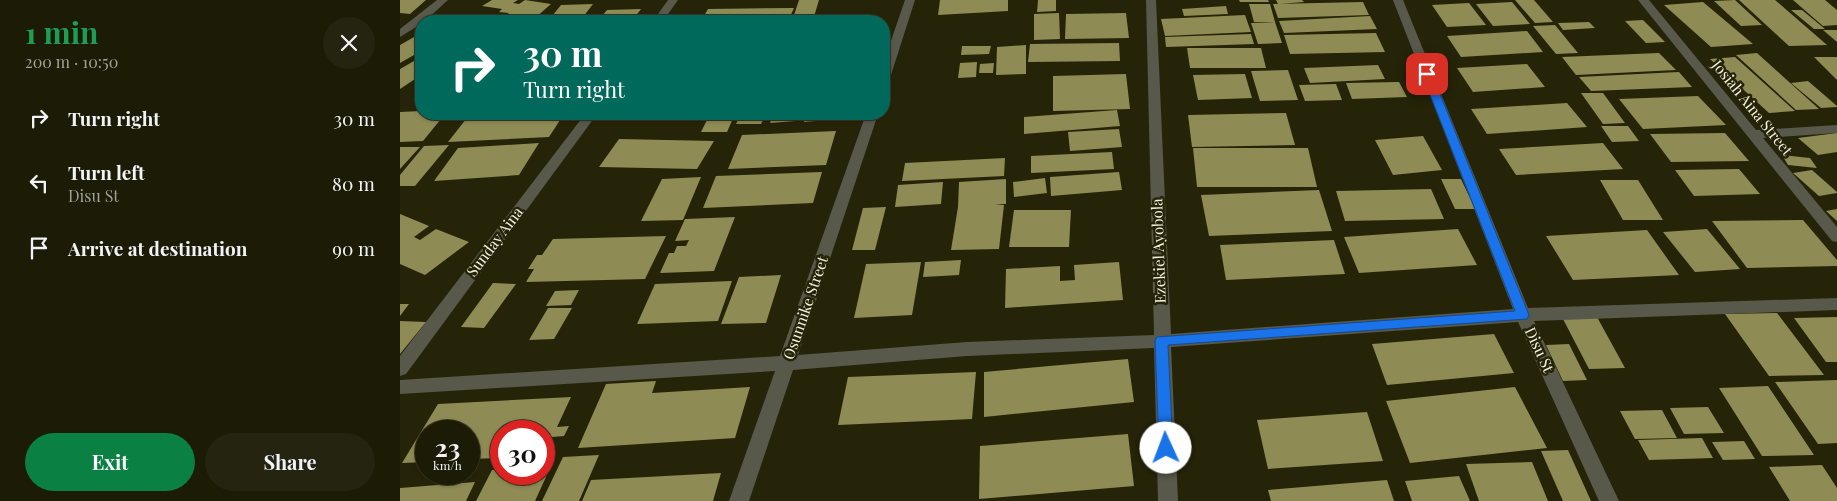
<!DOCTYPE html>
<html lang="en">
<head>
<meta charset="utf-8">
<style>
	:root { --surface:#1c1b06; --page:#252410; --text:#f1f3f6; --muted:#a0a19b; --line:#3a3928; --accent:#0b8043 }
	body { margin:0; font-family:"Playfair Display",serif; background:var(--page); color:var(--text); height:100vh; display:flex; flex-direction:column; font-size:19px; white-space:nowrap }
	* { box-sizing:border-box; margin:0 }
	p { font-size:16px; color:var(--muted) }
	.icon { flex:none; width:28px; height:28px; fill:none; stroke:currentColor; stroke-width:2; stroke-linecap:round; stroke-linejoin:round }
	.map { position:relative; flex:1; overflow:hidden }
	.drawer { display:flex; flex-direction:column; background:var(--surface); width:400px }
	.drawer>* { flex:none }
	.guide { position:absolute; left:15px; top:15px; width:475px; height:105px; border-radius:20px; box-shadow:0 1px 4px #0004,0 0 0 1px var(--line); background:#00695c; color:#fff; overflow:hidden }
	.speed { position:absolute; left:15px; top:420px; display:flex; gap:10px; font-size:25px; font-weight:700; text-align:center }
	.speed>* { display:grid; place-content:center; width:65px; height:65px; border-radius:50%; background:var(--surface); box-shadow:0 1px 4px #0004,0 0 0 1px var(--line); line-height:1 }
	.speed small { font-size:12px; font-weight:400 }
	.speed .limit { border:8px solid #d22; background:#fff; color:#111 }
	.pin { position:absolute; display:grid; place-items:center; width:42px; height:42px; color:#fff; margin:-21px; border-radius:10px; box-shadow:0 2px 8px #0006 }
	.me { position:absolute; width:55px; margin:-28px; rotate:358deg; stroke-linejoin:round; filter:drop-shadow(0 0 4px #0008) }
	.turn { display:flex; align-items:center; gap:18px; height:105px; padding:0 25px; font-size:22px }
	.turn .icon { width:65px; height:65px; stroke-width:2.5 }
	.turn b { display:block; font-size:35px; line-height:42px }
	.round { display:grid; place-items:center; flex:none; width:52px; height:52px; border-radius:26px; background:var(--page) }
	.overview { display:flex; align-items:center; justify-content:space-between; height:85px; padding:0 25px }
	h1 { font-size:30px; font-weight:700; line-height:38px; color:#1e9e55 }
	.primary-button { display:flex; gap:10px; margin-top:auto; padding:10px 25px }
	.primary-button a { flex:1; height:58px; border-radius:30px; background:var(--accent); color:#fff; font-size:20px; font-weight:700; line-height:58px; text-align:center }
	.primary-button a+a { background:var(--page); color:var(--text) }
	ul { padding:0; list-style:none }
	li { display:flex; align-items:center; gap:15px; height:65px; padding:0 25px }
	li div { flex:1 }
	li b { display:block; font-size:19px }
	li em { font-style:normal }
	main { display:flex; flex:1; min-height:0 }
	.map>svg:first-child { display:block }
	.building { fill:#8f8b54 }
	.lines { fill:none; stroke-linecap:round; stroke-linejoin:round }
	.street { fill:#58584b; fill-rule:evenodd }
	.route { fill:#1a73e8; stroke:#114b97 }
	.labels { text-anchor:middle; stroke-width:5; stroke-linejoin:round; paint-order:stroke }
	.street-label { font-size:15px; fill:#f2f2e1; stroke:#262408 }
</style>
</head>
<body>
<main>
<section class="drawer">
<div class="overview"><div><h1>1 min</h1><p>200 m · 10:50</p></div><a class="round"><svg class="icon" aria-label="close" viewBox="0 0 24 24"><path d="M6 6l12 12M18 6L6 18"/></svg></a></div>
<ul>
<li><svg class="icon" aria-label="right" viewBox="0 0 24 24"><path d="M7 20v-9h11M14 6l5 5-5 5"/></svg><div><b>Turn right</b></div><em>30 m</em></li>
<li><svg class="icon" aria-label="left" viewBox="0 0 24 24"><path d="M17 20v-9H6M10 6l-5 5 5 5"/></svg><div><b>Turn left</b><p>Disu St</p></div><em>80 m</em></li>
<li><svg class="icon" aria-label="arrive" viewBox="0 0 24 24"><path d="M6 21V4h12l-3 4 3 4H6"/></svg><div><b>Arrive at destination</b></div><em>90 m</em></li>
</ul>
<div class="primary-button"><a>Exit</a><a>Share</a></div>
</section>
<div class="map">
<svg width="1437" height="501" viewBox="0 0 1437 501">
	<rect width="100%" height="100%" fill="#262408"/>
	<path class="building" d="M0,0H26L10,14L0,13Z
		M92,0H118L113,3L119,4L125,0L151,4L135,18L125,17L120,20L103,17L109,13L99,12L102,9L82,6Z
		M399,0H419L413,20L392,21Z
		M540,0H608V11L538,15Z
		M638,0H656V11L637,12Z
		M839,0H868L869,2H840Z
		M876,0H902L904,2L878,4Z
		M1115,0H1134L1153,22L1135,23Z
		M1335,0L1362,25L1341,26L1314,1Z
		M1339,0H1375L1427,45L1389,46Z
		M1393,0H1425L1437,10V25L1423,26Z
		M963,2L969,15L878,18L873,4Z
		M1112,2L1130,24L1093,26L1076,4Z
		M1303,2L1353,44L1311,47L1264,5Z
		M1069,3L1086,25L1047,27L1032,5Z
		M193,4L180,21H148L161,5Z
		M849,4H870L875,22H854Z
		M826,6L828,14L784,16L782,9Z
		M394,8L388,21H301L308,9Z
		M241,9L232,21H198L207,10Z
		M1391,10H1402L1425,29H1414Z
		M659,13L660,39L634,40V14Z
		M726,13L729,38L665,39L666,14Z
		M845,15L851,32L765,36L761,19Z
		M970,16L977,29L884,33L879,21Z
		M1243,20L1265,42L1246,43L1225,21Z
		M875,22L882,43L858,44L851,23Z
		M1189,22L1195,28L1163,30L1158,23Z
		M1155,25L1178,53L1156,54L1133,26Z
		M1423,30H1437V42Z
		M1127,31L1143,52L1061,57L1047,36Z
		M21,33V51L0,63V45Z
		M976,33L985,52L890,54L884,35Z
		M851,34L854,44L766,47L765,37Z
		M719,43L720,61L628,62L630,44Z
		M626,45V74L596,75L597,47Z
		M562,46H591L589,54L561,55Z
		M787,48H861L866,68H790Z
		M1259,53L1276,70L1176,75L1162,57Z
		M1357,53L1419,109L1396,110L1336,55Z
		M21,57V75L0,89V69Z
		M1335,57L1395,111L1369,113L1310,59Z
		M1414,57H1437V80Z
		M577,62L576,77L558,78L560,63Z
		M594,63L593,73H579L580,64Z
		M1127,64L1145,87L1073,92L1057,68Z
		M978,65L985,79L910,83L904,68Z
		M888,70L898,100L860,101L851,71Z
		M1279,72L1292,87L1191,91L1179,77Z
		M726,74L730,109L653,111V76Z
		M845,74L852,98L798,100L793,75Z
		M1408,81L1437,106V107L1421,108L1391,83Z
		M999,82L1007,97L952,99L946,83Z
		M936,84L942,100L905,101L899,85Z
		M1181,93H1203L1225,123L1203,124Z
		M1298,96L1326,125L1243,129L1219,99Z
		M1167,103L1187,127L1087,134L1071,109Z
		M717,110L720,126L624,134V117Z
		M21,111V114H45L23,141L0,142V112Z
		M886,113L895,145L792,147L788,115Z
		M70,114H164L149,137L48,142Z
		M310,114H335L327,132H301Z
		M341,114H366L361,124H336Z
		M373,114H398L396,121L370,123Z
		M406,114H440L439,119L404,122Z
		M1201,126H1228L1239,141L1212,142Z
		M719,129L722,147L670,151L668,132Z
		M436,131L426,165L328,169L342,135Z
		M1325,133L1349,161L1271,162L1250,134Z
		M1437,133V152L1418,155L1398,138Z
		M1023,136L1042,170L993,175L975,140Z
		M219,139L314,141L297,169L199,167Z
		M139,143L119,175L34,181L58,148Z
		M1203,143L1223,169L1116,175L1099,149Z
		M49,145L15,186H0V175L24,146Z
		M0,147H20L0,169Z
		M793,148H908L917,187H797Z
		M712,152L714,169L631,173V156Z
		M1382,155L1410,158L1417,168L1388,165Z
		M605,158L604,176L502,181L505,163Z
		M1339,169L1360,194L1294,196L1275,170Z
		M1412,170L1437,192V193L1419,196L1393,173Z
		M422,172L413,203L303,208L316,176Z
		M719,172L722,190L651,196L650,177Z
		M301,177L283,220L241,221L262,179Z
		M645,178L647,193L614,197L613,182Z
		M606,179V204H595L604,205L599,249L551,250L558,207L559,182Z
		M1041,179H1061L1075,209H1055Z
		M1200,180H1238L1263,220H1223Z
		M543,182L541,204L495,207L498,185Z
		M1031,189L1044,219L945,221L936,191Z
		M919,190L932,231L809,236L801,195Z
		M486,207L475,250H452L463,208Z
		M1437,209V221L1426,211Z
		M614,210H671L669,247H609Z
		M0,214L29,226L14,237L20,240L36,229L69,242L25,275L0,264Z
		M335,217L314,271L260,273L269,253H274L277,246H286L289,240L275,241L285,219Z
		M1403,220L1437,260V266L1347,268L1312,221Z
		M1058,229L1077,265L959,273L944,237Z
		M1307,229L1340,269L1295,272L1263,232Z
		M1247,230L1279,275L1173,280L1146,236Z
		M266,236L245,279L126,282L134,269H128L137,255H142L153,239Z
		M934,240L945,274L826,280L820,245Z
		M561,260L559,275L523,277L525,262Z
		M521,262L512,315L454,318L466,264Z
		M719,262L723,300L605,308L606,269L660,266V281L675,280L674,265Z
		M381,275L366,323L321,324L339,277Z
		M332,281L318,321L237,324L255,284Z
		M93,283L116,284L84,328L61,327Z
		M179,290L171,305L146,306L155,291Z
		M0,304H9L0,316Z
		M148,308H172L154,339L129,340Z
		M1377,313L1424,375L1369,376L1325,314Z
		M1197,317L1225,368L1189,369L1163,319Z
		M1437,317V362H1426L1394,318Z
		M0,321L26,322L0,354Z
		M1094,334L1114,373L987,385L972,344Z
		M1169,344L1187,380L1163,381L1146,345Z
		M728,359L734,402L584,417V372Z
		M576,372L572,419L438,425L448,377Z
		M1437,380V443L1418,444L1375,382Z
		M256,381L252,393L350,387L335,438L178,448L206,384Z
		M1368,386L1414,455L1362,456L1319,388Z
		M1115,387L1147,448L1010,463L986,401Z
		M171,397L157,427L169,426L164,436L152,437L144,455V431H101V458L69,459V431H26V462L2,463L38,404Z
		M1308,407L1324,433L1284,434L1270,408Z
		M1262,410L1277,438L1235,439L1220,411Z
		M967,412L983,461L868,469L857,420Z
		M728,434L734,486L579,499L580,446Z
		M1302,438L1313,458L1249,460L1238,440Z
		M1344,441L1355,459L1323,460L1312,442Z
		M1168,450L1191,501H1163L1141,451Z
		M199,455L179,501H142L163,457Z
		M1132,462L1148,501H1079L1066,464Z
		M1422,465L1437,488V501H1390L1369,467Z
		M144,466H151L135,501H76L92,470L101,469V474H144Z
		M321,473L313,501H182L191,480Z
		M1059,476L1070,501H1012L1005,481Z
		M987,480L994,501H871L868,490Z
		M75,482L66,501H0V488Z"/>
	<g class="lines">
		<path class="street" d="M37,0H48L25,21H21V24L0,37V29Z
			M268,0H278L263,21H253Z
			M505,0H515L490,78L484,82V61Z
			M746,0H756L771,334L1113,309L993,0H1003L1128,308L1437,298V310L1134,321L1219,501H1199L1118,322L771,347L778,501H758L754,348L567,356L393,370L349,501H329L375,371L0,394V380L380,356L466,114H478L398,355L567,342L754,335Z
			M1238,0H1249L1356,130L1437,125V133L1363,138L1437,227V242L1432,241Z
			M185,114H197L6,374L0,376V356Z"/>
	</g>
	<path class="route" d="M1027,71L1032,74L1129,315L1127,319L768,345L773,448L771,452L766,454L761,452L759,448L755,341L757,337L1115,311L1022,74Z"/>
	<g class="labels">
		<g class="street-label">
			<text transform="translate(1352 108) rotate(51)" y="5">Josiah Aina Street</text>
			<text transform="translate(95 242) rotate(-53)" y="5">Sunday Aina</text>
			<text transform="translate(759 251) rotate(-92)" y="5">Ezekiel Ayobola</text>
			<text transform="translate(406 308) rotate(-71)" y="5">Osunnike Street</text>
			<text transform="translate(1139 350) rotate(65)" y="5">Disu St</text>
		</g>
	</g>
</svg>
<div class="speed"><div>23<small>km/h</small></div><div class="limit">30</div></div>
<div class="pin" style="left:1027px;top:74px;background:#d93025"><svg class="icon" aria-label="arrive" viewBox="0 0 24 24"><path d="M6 21V4h12l-3 4 3 4H6"/></svg></div>
<svg class="me" style="left:766px;top:448px" viewBox="-20 -20 40 40"><circle r="19" fill="#fff"/><path d="M0-13L10 11 0 6-10 11z" fill="#1a73e8"/></svg>
<div class="guide">
<div class="turn"><svg class="icon" aria-label="right" viewBox="0 0 24 24"><path d="M7 20v-9h11M14 6l5 5-5 5"/></svg><div><b>30 m</b>Turn right</div></div>
</div>
</div>
</main>
</body>
</html>
